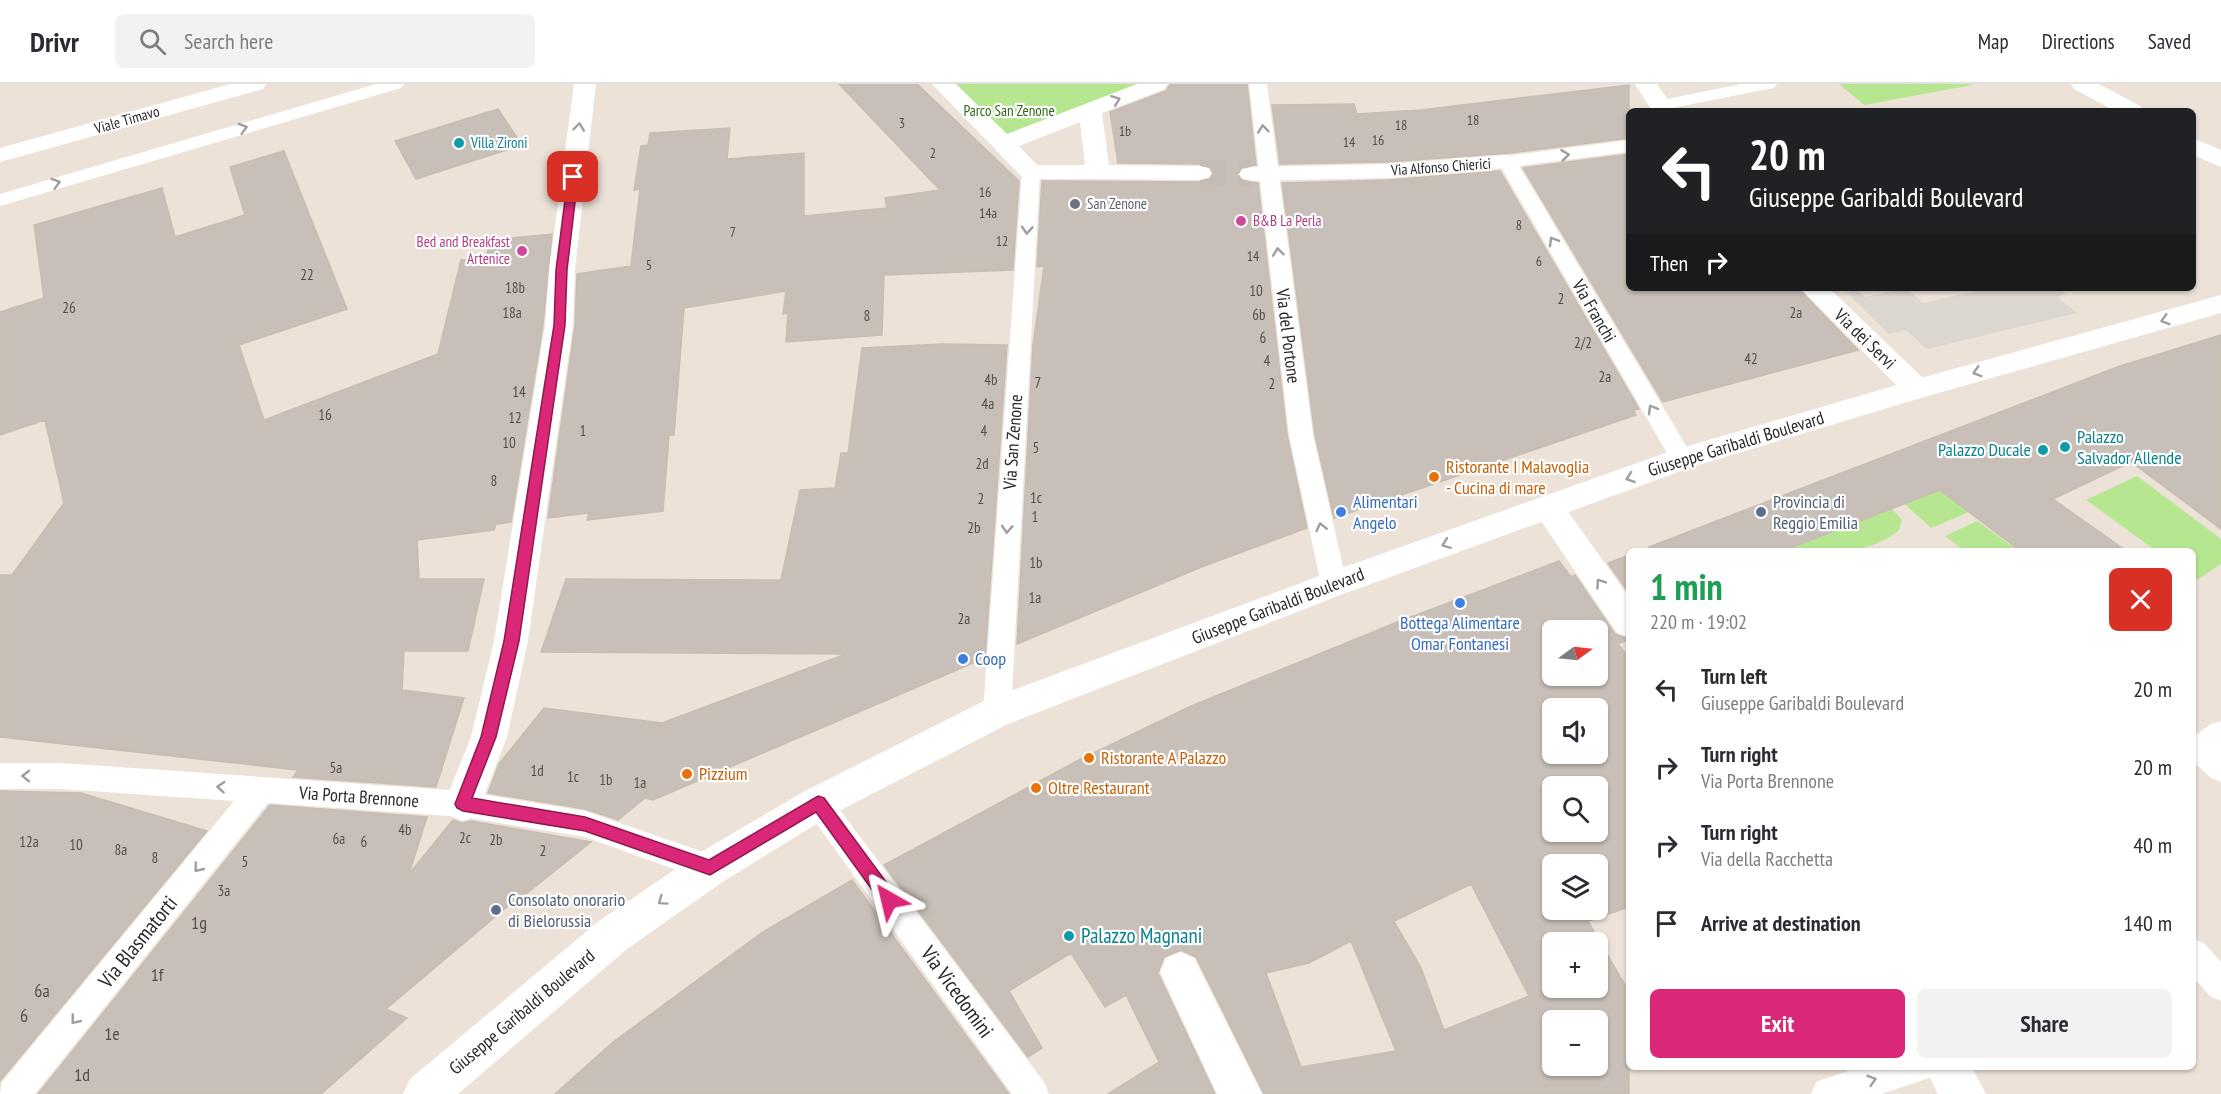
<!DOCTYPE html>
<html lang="en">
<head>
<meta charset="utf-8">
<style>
	:root { --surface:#fff; --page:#f2f2f3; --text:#2b2b33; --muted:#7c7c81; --line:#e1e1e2; --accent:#db2777 }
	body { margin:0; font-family:"PT Sans Narrow",sans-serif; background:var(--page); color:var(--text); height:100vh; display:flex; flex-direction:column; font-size:22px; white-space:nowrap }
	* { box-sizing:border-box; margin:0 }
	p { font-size:20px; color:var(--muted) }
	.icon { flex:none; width:33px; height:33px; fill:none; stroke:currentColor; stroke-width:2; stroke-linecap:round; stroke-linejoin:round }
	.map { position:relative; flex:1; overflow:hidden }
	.details { position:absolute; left:1626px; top:464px; width:570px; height:522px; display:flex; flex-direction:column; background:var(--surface); border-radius:9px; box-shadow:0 2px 4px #0004 }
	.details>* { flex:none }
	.banner { position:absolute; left:1626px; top:24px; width:570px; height:183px; border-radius:9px; box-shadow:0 2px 4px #0004; background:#202124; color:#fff; overflow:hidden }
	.needle { width:39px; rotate:75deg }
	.fabs { position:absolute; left:1542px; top:536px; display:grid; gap:12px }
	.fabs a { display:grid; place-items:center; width:66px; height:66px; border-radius:9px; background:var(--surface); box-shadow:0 2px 4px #0004; font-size:30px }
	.pin { position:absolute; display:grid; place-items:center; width:51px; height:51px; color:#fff; margin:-26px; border-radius:12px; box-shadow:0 3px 9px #0006 }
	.me { position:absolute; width:66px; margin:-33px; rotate:323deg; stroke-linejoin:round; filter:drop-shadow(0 0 4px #0008) }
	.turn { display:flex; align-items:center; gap:21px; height:126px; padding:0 24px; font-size:27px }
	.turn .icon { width:78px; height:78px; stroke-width:2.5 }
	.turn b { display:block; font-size:42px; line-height:51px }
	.then { display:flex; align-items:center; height:57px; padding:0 24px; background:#0003; gap:12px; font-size:22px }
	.round { display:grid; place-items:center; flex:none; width:63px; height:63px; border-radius:9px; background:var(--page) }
	.head { display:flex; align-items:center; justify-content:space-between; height:102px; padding:0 24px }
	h1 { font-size:36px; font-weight:700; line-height:45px; color:#1e9e55 }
	.action { display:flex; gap:12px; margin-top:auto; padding:12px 24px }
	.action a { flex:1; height:69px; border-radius:9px; background:var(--accent); color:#fff; font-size:24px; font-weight:700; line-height:69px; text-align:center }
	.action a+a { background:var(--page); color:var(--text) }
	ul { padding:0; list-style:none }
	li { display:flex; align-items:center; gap:18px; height:78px; padding:0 24px }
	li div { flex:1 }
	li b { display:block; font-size:22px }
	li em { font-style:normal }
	header { display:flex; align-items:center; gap:36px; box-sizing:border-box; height:84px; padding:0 30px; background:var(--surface); border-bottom:2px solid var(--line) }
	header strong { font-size:28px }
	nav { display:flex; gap:33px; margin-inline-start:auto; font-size:21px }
	.search { width:420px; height:54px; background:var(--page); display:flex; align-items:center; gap:15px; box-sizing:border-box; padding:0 21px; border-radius:9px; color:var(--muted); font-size:22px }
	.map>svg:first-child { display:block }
	.green { fill:#b6e790 }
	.plaza { fill:#dcd6d0 }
	.building { fill:#c7bfb8; stroke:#c7beb2; stroke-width:1.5; fill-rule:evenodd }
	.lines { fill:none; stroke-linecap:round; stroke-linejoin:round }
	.pedestrian-tunnel { stroke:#c5bdb5; stroke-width:26; stroke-dasharray:26 13; stroke-linecap:butt }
	.service { fill:#fff; fill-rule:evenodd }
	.pedestrian { fill:#fff; fill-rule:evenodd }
	.minor { fill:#fff; fill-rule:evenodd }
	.tertiary { fill:#fff; fill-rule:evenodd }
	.secondary { fill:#fff; fill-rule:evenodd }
	.oneway { stroke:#9e9e9e }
	.route { fill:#db2777; stroke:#8e194d; stroke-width:1.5 }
	.culture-dot { fill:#0f9aa8; stroke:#fff; stroke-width:2 }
	.worship-dot { fill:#6b7280; stroke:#fff; stroke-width:2 }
	.hotel-dot { fill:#d1479c; stroke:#fff; stroke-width:2 }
	.food-dot { fill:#e8710a; stroke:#fff; stroke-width:2 }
	.shop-dot { fill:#3f7fe0; stroke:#fff; stroke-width:2 }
	.service-dot { fill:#5c6f8a; stroke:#fff; stroke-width:2 }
	.labels { text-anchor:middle; stroke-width:4.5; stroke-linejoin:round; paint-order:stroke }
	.far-number-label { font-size:14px; fill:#504e4c }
	.far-park-label { font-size:15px; fill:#2e6914; stroke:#fff }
	.far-street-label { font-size:15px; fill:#282828; stroke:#fff }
	.far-culture-label { font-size:15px; fill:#0d838f; stroke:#fff; text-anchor:start }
	.far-worship-label { font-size:15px; fill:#5b616d; stroke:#fff; text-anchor:start }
	.far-hotel-label { font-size:15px; fill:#b23c85; stroke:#fff; text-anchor:start }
	.number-label { font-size:15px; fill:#504e4c }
	.street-label { font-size:18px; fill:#282828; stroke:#fff }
	.culture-label { font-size:18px; fill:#0d838f; stroke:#fff; text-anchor:start }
	.food-label { font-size:18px; fill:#c56008; stroke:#fff; text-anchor:start }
	.shop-label { font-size:18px; fill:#366cbe; stroke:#fff; text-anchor:start }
	.service-label { font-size:18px; fill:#4e5e75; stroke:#fff; text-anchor:start }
	.near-number-label { font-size:18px; fill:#504e4c }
	.near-culture-label { font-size:21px; fill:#0d838f; stroke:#fff; text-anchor:start }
	.near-street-label { font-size:21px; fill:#282828; stroke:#fff }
</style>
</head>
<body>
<header>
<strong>Drivr</strong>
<div class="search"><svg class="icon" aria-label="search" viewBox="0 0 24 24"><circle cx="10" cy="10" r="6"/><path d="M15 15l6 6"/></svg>Search here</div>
<nav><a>Map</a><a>Directions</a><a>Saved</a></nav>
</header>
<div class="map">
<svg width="2221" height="1010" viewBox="0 0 2221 1010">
	<rect width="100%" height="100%" fill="#ece2d8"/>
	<path class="green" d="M943,0H1157L1003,60Z
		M1839,0H1971L1972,1L1864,21Z
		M2137,392L2221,455V480L2197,496L2193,493V466H2155L2086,416Z
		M1926,395L1969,428L1931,444L1889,406Z
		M1892,425L1902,436L1899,446C1869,473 1822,467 1785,466Z
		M1977,437L2017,466H1963L1945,452Z"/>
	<path class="plaza" d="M1906,204L1923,219L1990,204H2059L2066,210L2057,213L2077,229L1927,265L1906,246L1889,250L1846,208L1858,206L1865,213Z"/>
	<path class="building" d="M839,0H917L1019,97L1013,186L884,191L882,251L786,258L788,229L783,230L786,207L684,224L674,351H669L663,427L587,436L589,429L548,434L575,241L577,190L631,182L640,105L634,106L641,62L648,61L650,49L730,44L727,75L804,69V132L887,124L885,114L940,106Z
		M1170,0H1247L1256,81L1242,83L1237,91L1242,97L1258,99L1287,351L1307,444L1204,482L1017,560L1033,261L1044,182L1037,183L1042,97L1200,98L1211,95L1214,90L1211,83L1200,80L1118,79L1110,28L1166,7Z
		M1629,1V54L1510,69L1388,78L1280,80L1272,21L1354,20L1357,30L1421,26Z
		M498,25L522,61L416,95L395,57Z
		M284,67L347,225L239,261L264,336L438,270L461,176L486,175L490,156L552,150L543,241L511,438L496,440L494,446L417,456L419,495H484L468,567H404L402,606L464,614L436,703L293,693L298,686L0,653V491H12L64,419L45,336L0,351V228L44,214L34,141L162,104L175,153L245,131L230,83Z
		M1629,70V204H1798L1858,266L1663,318L1523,84Z
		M1500,87L1639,325L1633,326L1636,331L1334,434L1315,351L1282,99L1388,96Z
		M2221,251V445L2131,378L2053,415L2125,466H2019L1940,406L1785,466H1650L1649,463L2120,282Z
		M942,260L1007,261L985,574L653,716L645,714L618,736L585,725L488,709L499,680L544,624L662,639L846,570L541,568L566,495L781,496L800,406L835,404L841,369H848L862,264Z
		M1629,471V509L1608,479Z
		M1559,477L1571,493L1575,491L1615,550L1629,555L1618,560L1629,574V823L1588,837L1629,908V1010H1264L1196,873L1181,866L1164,873L1158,889L1215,1010H1108L1159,978L1126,911L1105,923L1071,869L1009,907L1042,964L1028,973L884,781L1077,677L1189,623L1395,539ZM1552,546H1598V591H1552ZM1552,624H1598V669H1552ZM1552,702H1598V747H1552ZM1552,780H1598V825H1552ZM1471,800L1529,912L1444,946L1421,884L1394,837ZM1351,857L1396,967L1301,983L1266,889L1309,879ZM1552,858H1598V903H1552ZM1552,936H1598V981H1552Z
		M0,707L81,709L207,747L0,997Z
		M270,721L427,733L409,790L453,736L462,739L471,737L591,758L517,817L515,816L386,925L407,934L321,1010H38Z
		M852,796L1009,1010H555L613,958L763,848Z"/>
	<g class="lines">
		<path class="pedestrian-tunnel" d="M1200,89L1251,90"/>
		<path class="service" d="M376,0H404L401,4L0,122V110Z
			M1249,0H1267L1313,351L1347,500L1343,507L1334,510L1325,507L1321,500L1289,351Z
			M1741,0H1777L1774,4L1768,5L1662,26L1656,25L1653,21L1656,17L1662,16Z
			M1629,56V68L1519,82L1694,375L1690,381L1682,384L1674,381L1498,78L1500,74L1507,72Z
			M1031,82L1038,84L1040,88L1011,628L1007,636L997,640L987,636L983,628L1022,88L1024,84Z
			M2221,637V698L2211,694L2196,680L2193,681V653L2211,640Z
			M0,679H61L463,707L585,727L721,774L725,784L721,794L710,798L585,753L463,733L268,719L35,1010H0L2,998L234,717L61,705H0Z
			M818,706L828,710L1044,998L1049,1010H1012L808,728L804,719L808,710Z
			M2193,855L2204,859L2221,878V917L2210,912L2193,893Z
			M1862,982H1933L1929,994L1881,1010H1811L1816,998Z"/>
		<path class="pedestrian" d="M1507,71L1516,73L1519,78L1516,83L1388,94L1251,97L1242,95L1239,90L1242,85L1251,83L1388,80Z
			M1098,81L1200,82L1209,84L1212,89L1209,94L1200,96L1098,95L1089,93L1086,88L1089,83Z
			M1800,204H1829L1927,298L1931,305L1927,312L1917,315L1907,312Z
			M1180,868L1194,874L1262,1010H1217L1160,888L1166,874Z"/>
		<path class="minor" d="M574,0H596L575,186L573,241L528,557L507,653L476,732L463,737L450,732L444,720L471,653L494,557L545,241L549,186Z
			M932,0H956L1007,50L1137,0H1168L1165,5L1102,29L1110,88L1107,93L1098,95H1031L1022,93ZM1080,38L1085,81H1037L1019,62Z
			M1635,0H1657L1676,27H1652Z
			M2071,0H2099L2140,22L2144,27H2115L2074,5Z
			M2193,54L2221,66V83L2193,71Z
			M1548,411L1559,415L1629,513V553L1617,549L1537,431L1532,423L1537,415Z
			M1924,982H1971L1986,1010H1938Z"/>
		<path class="tertiary" d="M2221,211V229L1924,313L1692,383L1346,509L1010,639L831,731L724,797L627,865L458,1010H403L410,995L599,837L696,771L805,707L984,617L1322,491L1671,367L1917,295Z"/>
		<path class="secondary" d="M230,0H266L263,5L0,78V64Z"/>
	</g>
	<defs><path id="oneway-chevron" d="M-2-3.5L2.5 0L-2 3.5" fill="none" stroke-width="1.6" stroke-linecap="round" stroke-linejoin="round" transform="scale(1.5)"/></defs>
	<g class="oneway">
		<use href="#oneway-chevron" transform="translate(1116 16) rotate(-21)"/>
		<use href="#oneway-chevron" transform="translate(579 43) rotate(-83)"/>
		<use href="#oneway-chevron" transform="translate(243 44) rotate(-16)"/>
		<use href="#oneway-chevron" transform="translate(1263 45) rotate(-96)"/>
		<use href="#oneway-chevron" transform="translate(1565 71) rotate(-7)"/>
		<use href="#oneway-chevron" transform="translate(56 99) rotate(-16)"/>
		<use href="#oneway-chevron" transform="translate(1027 146) rotate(94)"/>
		<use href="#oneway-chevron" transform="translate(1553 157) rotate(-120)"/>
		<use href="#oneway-chevron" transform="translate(1278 168) rotate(-97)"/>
		<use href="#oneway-chevron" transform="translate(2165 236) rotate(164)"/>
		<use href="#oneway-chevron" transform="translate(1977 288) rotate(164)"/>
		<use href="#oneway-chevron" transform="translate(1652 325) rotate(-120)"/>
		<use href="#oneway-chevron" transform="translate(1630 394) rotate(161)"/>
		<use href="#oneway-chevron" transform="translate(1321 443) rotate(-103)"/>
		<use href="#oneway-chevron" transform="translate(1007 445) rotate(94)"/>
		<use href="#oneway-chevron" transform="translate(1446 460) rotate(160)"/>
		<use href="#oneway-chevron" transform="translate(1600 499) rotate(-125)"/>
		<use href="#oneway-chevron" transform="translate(26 692) rotate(-179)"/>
		<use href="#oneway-chevron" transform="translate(221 703) rotate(-176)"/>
		<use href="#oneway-chevron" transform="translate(198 784) rotate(129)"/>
		<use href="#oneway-chevron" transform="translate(662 817) rotate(145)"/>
		<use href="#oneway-chevron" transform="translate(75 936) rotate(129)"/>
		<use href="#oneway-chevron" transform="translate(1872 996) rotate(-17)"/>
	</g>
	<path class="route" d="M573,90L578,93L567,186L565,241L519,557L496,653L472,714L585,733L709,776L818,712L824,714L895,810L897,816L895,821L889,824L883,821L816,728L710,791L585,747L463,727L457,724L455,720L481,653L504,557L554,241L556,186L568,93Z"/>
	<g class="culture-dot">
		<circle cx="459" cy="59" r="6"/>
		<circle cx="2065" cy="363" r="6"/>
		<circle cx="2043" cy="366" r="6"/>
		<circle cx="1069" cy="852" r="6"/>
	</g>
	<circle class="worship-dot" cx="1075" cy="120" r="6"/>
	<g class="hotel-dot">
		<circle cx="1241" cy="137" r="6"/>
		<circle cx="522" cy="167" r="6"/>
	</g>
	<g class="food-dot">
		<circle cx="1434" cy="393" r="6"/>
		<circle cx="1089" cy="674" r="6"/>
		<circle cx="687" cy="690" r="6"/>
		<circle cx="1036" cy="704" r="6"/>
	</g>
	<g class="shop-dot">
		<circle cx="1341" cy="428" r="6"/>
		<circle cx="1460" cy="519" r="6"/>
		<circle cx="963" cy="575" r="6"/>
	</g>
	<g class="service-dot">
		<circle cx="1761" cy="428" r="6"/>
		<circle cx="496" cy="826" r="6"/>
	</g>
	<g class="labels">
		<g class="far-number-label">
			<text x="1473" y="41">18</text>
			<text x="902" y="44">3</text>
			<text x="1401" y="46">18</text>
			<text x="1125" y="52">1b</text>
			<text x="1378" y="61">16</text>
			<text x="1349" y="63">14</text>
			<text x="933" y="74">2</text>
			<text x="985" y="113">16</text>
			<text x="988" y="134">14a</text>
			<text x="1519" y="146">8</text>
			<text x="733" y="153">7</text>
			<text x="1002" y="162">12</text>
			<text x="1253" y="177">14</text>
			<text x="1539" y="182">6</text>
			<text x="649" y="186">5</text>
		</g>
		<g class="far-park-label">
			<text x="1009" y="32">Parco San Zenone</text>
		</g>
		<g class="far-street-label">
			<text transform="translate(127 36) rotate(-16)" y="5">Viale Timavo</text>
			<text transform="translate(1441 83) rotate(-4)" y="5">Via Alfonso Chierici</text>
		</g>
		<g class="far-culture-label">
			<text x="471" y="64">Villa Zironi</text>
		</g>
		<g class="far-worship-label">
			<text x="1087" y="125">San Zenone</text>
		</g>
		<g class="far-hotel-label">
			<text x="1253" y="142">B&amp;B La Perla</text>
			<text x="510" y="163" text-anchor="end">Bed and Breakfast<tspan x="510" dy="17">Artenice</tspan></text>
		</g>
		<g class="number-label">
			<text x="307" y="196">22</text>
			<text x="515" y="209">18b</text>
			<text x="1256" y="212">10</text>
			<text x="1561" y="220">2</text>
			<text x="69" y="229">26</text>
			<text x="512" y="234">18a</text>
			<text x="1796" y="234">2a</text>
			<text x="1259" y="236">6b</text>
			<text x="867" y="237">8</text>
			<text x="1263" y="259">6</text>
			<text x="1583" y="264">2/2</text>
			<text x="1751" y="280">42</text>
			<text x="1267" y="282">4</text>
			<text x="1605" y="298">2a</text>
			<text x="991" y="301">4b</text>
			<text x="1038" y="304">7</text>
			<text x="1272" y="305">2</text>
			<text x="519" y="313">14</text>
			<text x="988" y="325">4a</text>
			<text x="325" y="336">16</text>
			<text x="515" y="339">12</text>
			<text x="583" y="352">1</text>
			<text x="984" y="352">4</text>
			<text x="509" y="364">10</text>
			<text x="1036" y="369">5</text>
			<text x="982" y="385">2d</text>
			<text x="494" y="402">8</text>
			<text x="1036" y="419">1c</text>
			<text x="981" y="420">2</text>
			<text x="1035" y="438">1</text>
			<text x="974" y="449">2b</text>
			<text x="1036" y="484">1b</text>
			<text x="1035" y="519">1a</text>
			<text x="964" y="540">2a</text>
			<text x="336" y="689">5a</text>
			<text x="537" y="692">1d</text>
			<text x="573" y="698">1c</text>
			<text x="606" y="701">1b</text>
			<text x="640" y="704">1a</text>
			<text x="405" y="751">4b</text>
			<text x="465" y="759">2c</text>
			<text x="339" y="760">6a</text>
			<text x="496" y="761">2b</text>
			<text x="29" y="763">12a</text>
			<text x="364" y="763">6</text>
			<text x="76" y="766">10</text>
			<text x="121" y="771">8a</text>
			<text x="543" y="772">2</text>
			<text x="155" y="779">8</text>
			<text x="245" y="783">5</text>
			<text x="224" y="812">3a</text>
		</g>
		<g class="street-label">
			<text transform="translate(1594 227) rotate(60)" y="6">Via Franchi</text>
			<text transform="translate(1288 252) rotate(83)" y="6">Via del Portone</text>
			<text transform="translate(1865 255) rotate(44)" y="6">Via dei Servi</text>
			<text transform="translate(1013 358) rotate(-86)" y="6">Via San Zenone</text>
			<text transform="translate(1736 360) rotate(-17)" y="6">Giuseppe Garibaldi Boulevard</text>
			<text transform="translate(1278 522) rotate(-21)" y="6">Giuseppe Garibaldi Boulevard</text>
			<text transform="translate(359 713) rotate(4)" y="6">Via Porta Brennone</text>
			<text transform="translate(522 928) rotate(-40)" y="6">Giuseppe Garibaldi Boulevard</text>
		</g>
		<g class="culture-label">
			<text x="2077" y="359">Palazzo<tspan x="2077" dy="21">Salvador Allende</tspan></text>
			<text x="2031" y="372" text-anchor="end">Palazzo Ducale</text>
		</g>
		<g class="food-label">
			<text x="1446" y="389">Ristorante I Malavoglia<tspan x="1446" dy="21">- Cucina di mare</tspan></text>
			<text x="1101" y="680">Ristorante A Palazzo</text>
			<text x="699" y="696">Pizzium</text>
			<text x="1048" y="710">Oltre Restaurant</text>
		</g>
		<g class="shop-label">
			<text x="1353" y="424">Alimentari<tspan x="1353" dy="21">Angelo</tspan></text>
			<text x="1460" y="545" text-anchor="middle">Bottega Alimentare<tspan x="1460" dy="21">Omar Fontanesi</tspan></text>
			<text x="975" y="581">Coop</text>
		</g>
		<g class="service-label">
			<text x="1773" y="424">Provincia di<tspan x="1773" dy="21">Reggio Emilia</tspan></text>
			<text x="508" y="822">Consolato onorario<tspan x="508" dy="21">di Bielorussia</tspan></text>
		</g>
		<g class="near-number-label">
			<text x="199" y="845">1g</text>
			<text x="157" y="897">1f</text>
			<text x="42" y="913">6a</text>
			<text x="24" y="938">6</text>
			<text x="112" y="956">1e</text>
			<text x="82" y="997">1d</text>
		</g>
		<g class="near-culture-label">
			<text x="1081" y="859">Palazzo Magnani</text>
		</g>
		<g class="near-street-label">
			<text transform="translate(138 858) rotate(-51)" y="7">Via Blasmatorti</text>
			<text transform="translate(957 908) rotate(54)" y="7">Via Vicedomini</text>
		</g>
	</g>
</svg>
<div class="fabs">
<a><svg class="needle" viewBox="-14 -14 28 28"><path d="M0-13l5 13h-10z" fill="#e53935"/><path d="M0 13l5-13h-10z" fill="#7c7c81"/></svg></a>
<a><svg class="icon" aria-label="sound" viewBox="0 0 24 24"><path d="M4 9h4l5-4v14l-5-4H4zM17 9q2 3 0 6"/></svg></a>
<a><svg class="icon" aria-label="search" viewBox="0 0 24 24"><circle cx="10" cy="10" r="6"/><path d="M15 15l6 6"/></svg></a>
<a><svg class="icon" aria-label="layers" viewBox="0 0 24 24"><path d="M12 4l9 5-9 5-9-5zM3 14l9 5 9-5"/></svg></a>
<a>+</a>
<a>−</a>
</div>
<div class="pin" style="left:573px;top:93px;background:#d93025"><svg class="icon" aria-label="arrive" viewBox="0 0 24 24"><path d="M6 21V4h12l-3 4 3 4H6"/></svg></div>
<svg class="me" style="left:889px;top:816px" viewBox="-20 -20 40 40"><path d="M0-17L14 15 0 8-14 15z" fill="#db2777" stroke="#fff" stroke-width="4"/></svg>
<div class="banner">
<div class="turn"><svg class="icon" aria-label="left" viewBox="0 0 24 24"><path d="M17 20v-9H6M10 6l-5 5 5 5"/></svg><div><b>20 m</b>Giuseppe Garibaldi Boulevard</div></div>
<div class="then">Then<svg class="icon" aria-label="right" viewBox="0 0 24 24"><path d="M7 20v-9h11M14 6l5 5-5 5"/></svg></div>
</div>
<section class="details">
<div class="head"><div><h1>1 min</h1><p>220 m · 19:02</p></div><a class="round" style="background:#d93025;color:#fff"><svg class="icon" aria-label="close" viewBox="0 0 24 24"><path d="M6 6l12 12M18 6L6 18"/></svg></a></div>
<ul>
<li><svg class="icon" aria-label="left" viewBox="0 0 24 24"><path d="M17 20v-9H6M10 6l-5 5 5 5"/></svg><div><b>Turn left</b><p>Giuseppe Garibaldi Boulevard</p></div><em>20 m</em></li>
<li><svg class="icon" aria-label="right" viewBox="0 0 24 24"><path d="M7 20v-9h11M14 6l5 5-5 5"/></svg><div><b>Turn right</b><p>Via Porta Brennone</p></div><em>20 m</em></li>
<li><svg class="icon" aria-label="right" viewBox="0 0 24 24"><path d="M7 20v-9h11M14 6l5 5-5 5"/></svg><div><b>Turn right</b><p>Via della Racchetta</p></div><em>40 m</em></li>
<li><svg class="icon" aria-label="arrive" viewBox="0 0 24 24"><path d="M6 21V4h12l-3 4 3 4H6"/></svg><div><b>Arrive at destination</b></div><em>140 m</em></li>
</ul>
<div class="action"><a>Exit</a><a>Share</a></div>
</section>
</div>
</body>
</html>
